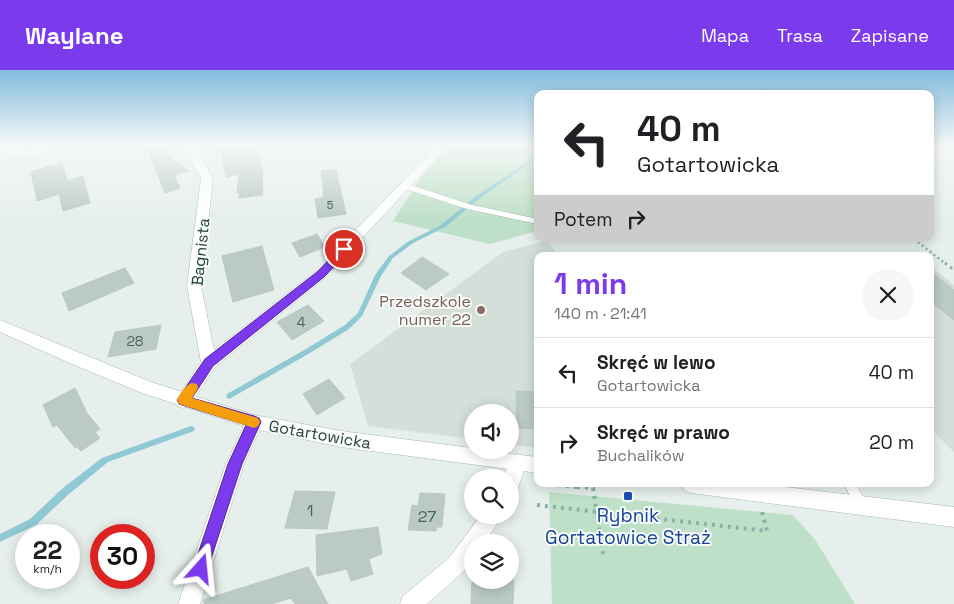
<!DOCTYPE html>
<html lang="pl">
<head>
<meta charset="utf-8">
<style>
	:root { --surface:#fff; --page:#f6f6f6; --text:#202124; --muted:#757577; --line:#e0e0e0; --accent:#7c3aed }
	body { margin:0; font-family:"Space Grotesk",sans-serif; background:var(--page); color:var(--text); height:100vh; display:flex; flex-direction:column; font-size:19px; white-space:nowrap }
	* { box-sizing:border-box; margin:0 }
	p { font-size:16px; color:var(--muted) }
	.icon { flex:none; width:28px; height:28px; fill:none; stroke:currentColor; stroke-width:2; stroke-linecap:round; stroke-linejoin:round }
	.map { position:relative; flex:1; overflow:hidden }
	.drawer { position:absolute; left:534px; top:182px; width:400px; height:235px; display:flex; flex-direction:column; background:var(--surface); border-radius:10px; box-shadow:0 2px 12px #0003 }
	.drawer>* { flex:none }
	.banner { position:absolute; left:534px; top:20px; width:400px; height:152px; border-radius:10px; box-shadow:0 2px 12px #0003; background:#fff; color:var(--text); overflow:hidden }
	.buttons { position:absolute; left:464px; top:334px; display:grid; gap:10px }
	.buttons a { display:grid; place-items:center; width:55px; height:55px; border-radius:50%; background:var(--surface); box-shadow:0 2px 12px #0003; font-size:25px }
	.speed { position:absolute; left:15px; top:454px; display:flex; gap:10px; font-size:25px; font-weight:700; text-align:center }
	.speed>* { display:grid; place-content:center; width:65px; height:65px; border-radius:50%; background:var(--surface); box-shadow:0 2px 12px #0003; line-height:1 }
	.speed small { font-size:12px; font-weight:400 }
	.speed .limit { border:8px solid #d22; background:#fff; color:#111 }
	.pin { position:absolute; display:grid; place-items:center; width:42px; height:42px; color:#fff; margin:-21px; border:2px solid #fff; border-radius:50%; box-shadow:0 1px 5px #0007 }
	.me { position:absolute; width:55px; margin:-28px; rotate:18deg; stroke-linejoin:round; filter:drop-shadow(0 0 4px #0008) }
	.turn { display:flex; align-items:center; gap:18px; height:105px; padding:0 20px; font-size:22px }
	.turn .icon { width:65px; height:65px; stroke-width:2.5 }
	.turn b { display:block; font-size:35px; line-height:42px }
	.then { display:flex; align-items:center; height:48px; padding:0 20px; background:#0003; gap:10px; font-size:19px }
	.round { display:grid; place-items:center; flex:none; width:52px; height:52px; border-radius:26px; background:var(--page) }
	.summary { display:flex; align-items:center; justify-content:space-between; height:85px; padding:0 20px }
	h1 { font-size:30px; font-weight:600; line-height:38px; color:var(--accent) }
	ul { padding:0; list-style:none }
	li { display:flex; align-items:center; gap:15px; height:70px; padding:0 20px; border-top:1px solid var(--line) }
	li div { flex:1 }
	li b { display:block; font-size:19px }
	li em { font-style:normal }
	header { display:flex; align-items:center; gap:30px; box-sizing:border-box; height:70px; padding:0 25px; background:var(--accent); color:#fff }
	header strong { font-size:24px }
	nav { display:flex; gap:28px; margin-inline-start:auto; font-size:18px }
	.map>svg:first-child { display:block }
	.built { fill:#d4dfda }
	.green { fill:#bfe0c8 }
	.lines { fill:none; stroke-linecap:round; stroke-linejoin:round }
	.stream { fill:#8ec9d4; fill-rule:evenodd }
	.building { fill:#bbcac4; stroke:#b8c9c2 }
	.service-casing { stroke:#a8b8b2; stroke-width:1 }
	.minor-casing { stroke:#a8b8b2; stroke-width:1 }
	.tertiary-casing { stroke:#a8b8b2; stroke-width:1 }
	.path-far2 { stroke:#86b3a5; stroke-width:2.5; stroke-dasharray:2 3; stroke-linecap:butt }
	.path-far1 { stroke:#86b3a5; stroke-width:3; stroke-dasharray:2.5 4; stroke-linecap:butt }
	.path { stroke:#86b3a5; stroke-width:4; stroke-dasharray:3 5; stroke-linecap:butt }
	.service { fill:#fff; fill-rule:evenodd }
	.minor { fill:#fff; fill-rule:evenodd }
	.tertiary { fill:#fff; fill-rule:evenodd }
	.route { fill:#7c3aed; stroke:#51269a }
	.slow { fill:#f59e0b }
	.education-dot { fill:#8d6e63; stroke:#f7fbf9; stroke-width:2 }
	.transit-dot { fill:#1a4fb4; stroke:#f7fbf9; stroke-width:2 }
	.labels { text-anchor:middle; stroke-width:4; stroke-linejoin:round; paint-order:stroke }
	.far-number-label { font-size:11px; fill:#4a645c }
	.number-label { font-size:14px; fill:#4a645c }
	.street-label { font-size:16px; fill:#24423a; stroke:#f7fbf9 }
	.education-label { font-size:16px; fill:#785e54; stroke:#f7fbf9; text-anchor:end }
	.near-number-label { font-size:16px; fill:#4a645c }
	.near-transit-label { font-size:19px; fill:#164399; stroke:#f7fbf9 }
</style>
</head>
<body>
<header>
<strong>Waylane</strong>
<nav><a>Mapa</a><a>Trasa</a><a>Zapisane</a></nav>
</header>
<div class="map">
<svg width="954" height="534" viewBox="0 0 954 534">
	<rect width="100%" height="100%" fill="#e6efeb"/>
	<path class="built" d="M547,171L559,186H538L537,378L510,374V342H472V369L368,356L350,294L503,182Z
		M930,196L954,215V382L930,358Z"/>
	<path class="green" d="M449,75H537V161L490,174L393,151L420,109Z
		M549,422L793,445L816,471L855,534H552Z"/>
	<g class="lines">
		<path class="stream" d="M538,85V88L480,128L445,157L413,173L393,188L381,206L362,246L349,259L310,283L231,328L229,329L227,328L226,326L227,324L306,279L345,255L358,243L375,205L389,186L409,171L441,155L476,126Z
			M191,356L194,357L195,359L194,361L108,392L69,424L36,455L0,472V464L30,449L63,418L102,388Z"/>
	</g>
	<path class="building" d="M146,75H161L165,84L189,101L174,105L180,118L165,123Z
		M219,75H255L263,99L262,125L239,128V122L237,123L239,104L226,107Z
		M62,92L67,111L83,106L90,133L63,141L59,124L37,131L31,102Z
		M336,99L346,144L318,148L315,129L324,127L321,101Z
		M317,164L325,177L300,187L292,173Z
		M262,176L274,220L233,232L222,186Z
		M422,187L449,204L426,220L401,203Z
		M125,198L134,213L69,241L62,223Z
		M930,201L954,220V250L930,231Z
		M308,235L324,251L292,270L277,252Z
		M161,255L156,279L108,287L115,262Z
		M329,309L345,328L317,345L303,324Z
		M75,318L87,343L100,359L95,362L100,368L81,381L77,377L75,378L57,355L53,357L43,335Z
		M516,321L538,322V359L517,358Z
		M295,421L335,422L327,459L285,458Z
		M420,423L445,424L442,457H437L436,461L408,460L412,435L418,436Z
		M378,457L382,484L369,489L373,504L351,511L347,499L317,506L316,465Z
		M308,497L328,534H295L291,528L272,534H204L203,530Z
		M472,510H514L513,534H471Z"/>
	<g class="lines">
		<defs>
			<path id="service" d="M402,114H408L472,135L538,149V154L467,139L402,118Z
				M844,414H856L867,435L865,439L861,441L857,439Z"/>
			<path id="minor" d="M47,75H63L36,86L0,84V80L4,79L35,80Z
				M184,75H194L213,109L201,216L214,280L315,202L438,75H449L325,208L215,297L189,336L183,338L177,336L175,331L201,292L187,216L201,109Z
				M254,345L260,347L263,352L244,394L200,534H178L226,394L248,347Z
				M518,384L524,386L527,392L517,421L510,424V408H503L512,386Z
				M481,445H503L485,472H472V489L463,502L427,534H400L403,526L449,488Z"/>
			<path id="tertiary" d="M0,250L151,312L254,345L341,361L472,378V380L538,387V403L341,377L254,359L142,323L72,294L0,262Z
				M682,414H760L954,437V457L691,423L684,420Z"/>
		</defs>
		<use href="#service" class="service-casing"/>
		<use href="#minor" class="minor-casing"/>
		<use href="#tertiary" class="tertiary-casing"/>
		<path class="path-far2" d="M914,169L946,194"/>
		<path class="path-far1" d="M945,193L954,200"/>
		<path class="path" d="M542,414L577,417V414
			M577,417L593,418L604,489
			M537,435L767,461L762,442"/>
		<use href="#service" class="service"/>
		<use href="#minor" class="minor"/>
		<use href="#tertiary" class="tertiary"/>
	</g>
	<linearGradient id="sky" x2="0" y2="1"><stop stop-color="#84bce0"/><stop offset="0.5" stop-color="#f4f8f6"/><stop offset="1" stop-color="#f4f8f6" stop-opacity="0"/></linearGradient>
	<rect width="954" height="150" fill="url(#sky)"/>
	<path class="route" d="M344,176L349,179L348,182L324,207L213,296L192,328L254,346L259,348L261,352L242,394L206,504L201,507L195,504L193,499L228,394L246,355L179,334L177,330L205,289L317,202L341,177Z"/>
	<path class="slow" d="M192,313L197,314L198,318L192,328L258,348L260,352L258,356L254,358L179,334L177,330C180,324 185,315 192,313Z"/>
	<circle class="education-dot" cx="481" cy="240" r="5"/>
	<rect class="transit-dot" x="623" y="421" width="10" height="10" rx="2.5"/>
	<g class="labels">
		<g class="far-number-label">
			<text x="330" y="139">5</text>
		</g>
		<g class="number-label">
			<text x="301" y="257">4</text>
			<text x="135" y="276">28</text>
		</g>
		<g class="street-label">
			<text transform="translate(200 182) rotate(-84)" y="6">Bagnista</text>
			<text transform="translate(320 364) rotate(10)" y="6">Gotartowicka</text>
		</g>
		<g class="education-label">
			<text x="471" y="237">Przedszkole<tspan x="471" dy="18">numer 22</tspan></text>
		</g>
		<g class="near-number-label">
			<text x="310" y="446">1</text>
			<text x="427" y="452">27</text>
		</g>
		<g class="near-transit-label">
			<text x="628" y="452">Rybnik<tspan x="628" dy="22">Gortatowice Straż</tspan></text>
		</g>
	</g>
</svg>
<div class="buttons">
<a><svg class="icon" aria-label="sound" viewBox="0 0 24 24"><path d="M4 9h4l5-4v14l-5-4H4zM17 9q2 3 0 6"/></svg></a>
<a><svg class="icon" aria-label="search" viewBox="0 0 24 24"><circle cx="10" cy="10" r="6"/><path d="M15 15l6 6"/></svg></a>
<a><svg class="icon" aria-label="layers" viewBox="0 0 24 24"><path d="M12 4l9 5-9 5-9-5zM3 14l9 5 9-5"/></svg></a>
</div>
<div class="speed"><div>22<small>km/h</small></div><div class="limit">30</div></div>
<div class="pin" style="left:344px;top:179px;background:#d93025"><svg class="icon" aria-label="arrive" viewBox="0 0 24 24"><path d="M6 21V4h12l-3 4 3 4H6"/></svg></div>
<svg class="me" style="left:201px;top:499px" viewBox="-20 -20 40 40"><path d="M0-17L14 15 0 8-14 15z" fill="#7c3aed" stroke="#fff" stroke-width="4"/></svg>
<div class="banner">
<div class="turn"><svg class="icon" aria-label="left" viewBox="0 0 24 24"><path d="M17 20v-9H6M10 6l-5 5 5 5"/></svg><div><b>40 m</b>Gotartowicka</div></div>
<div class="then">Potem<svg class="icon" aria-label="right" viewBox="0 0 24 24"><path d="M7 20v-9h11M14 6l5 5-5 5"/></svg></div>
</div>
<section class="drawer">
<div class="summary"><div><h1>1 min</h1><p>140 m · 21:41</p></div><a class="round"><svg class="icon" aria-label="close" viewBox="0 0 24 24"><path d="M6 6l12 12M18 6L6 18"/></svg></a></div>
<ul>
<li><svg class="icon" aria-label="left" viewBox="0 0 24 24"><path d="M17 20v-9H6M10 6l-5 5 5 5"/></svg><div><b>Skręć w lewo</b><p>Gotartowicka</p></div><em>40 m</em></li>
<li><svg class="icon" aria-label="right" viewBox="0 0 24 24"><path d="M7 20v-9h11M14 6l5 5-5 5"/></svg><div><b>Skręć w prawo</b><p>Buchalików</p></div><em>20 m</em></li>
</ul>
</section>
</div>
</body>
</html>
